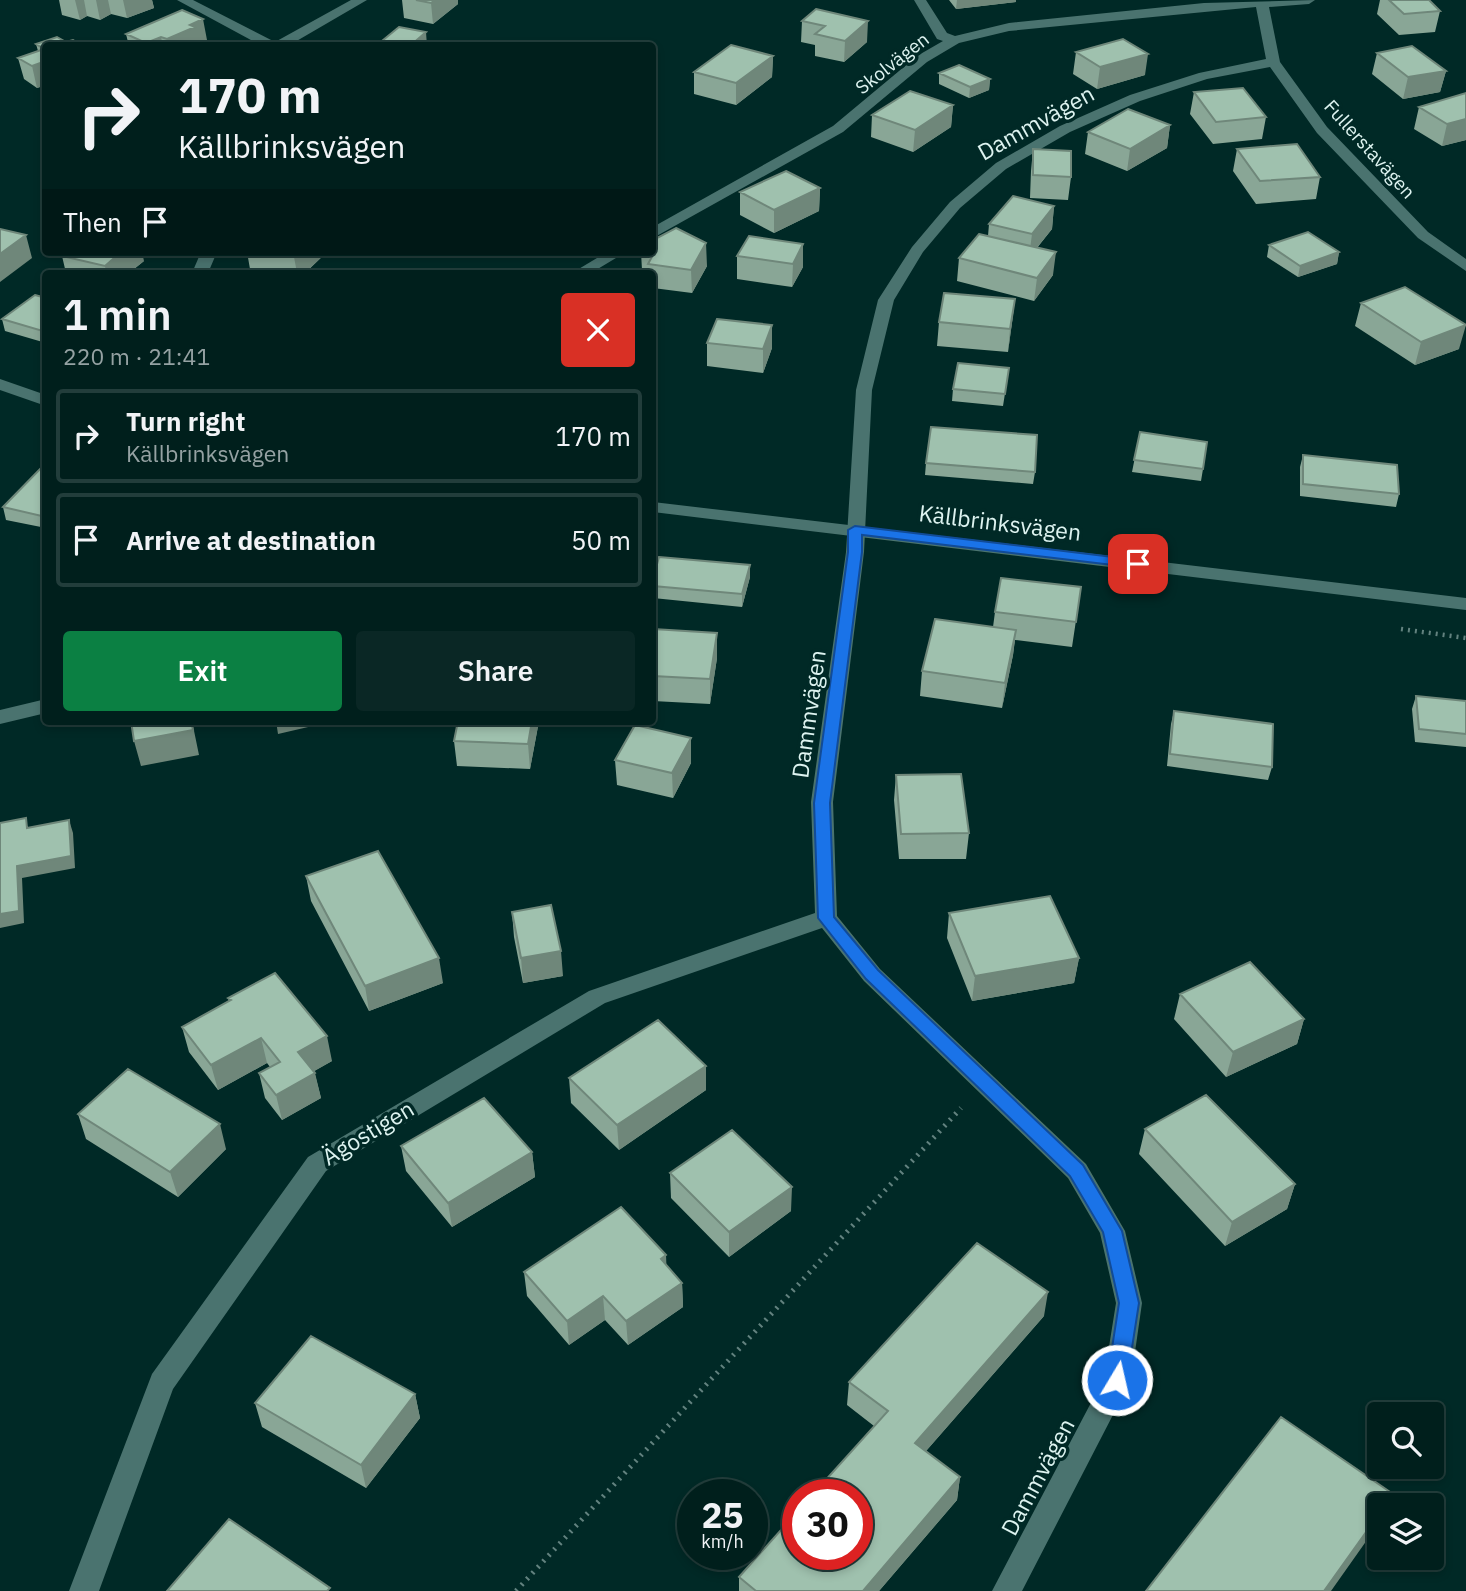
<!DOCTYPE html>
<html lang="en">
<head>
<meta charset="utf-8">
<style>
	:root { --surface:#001f1c; --page:#0a2725; --text:#f1f3f6; --muted:#95a2a3; --line:#223d3b; --accent:#0b8043 }
	body { margin:0; font-family:"IBM Plex Sans",sans-serif; background:var(--page); color:var(--text); height:100vh; display:flex; flex-direction:column; font-size:26px; white-space:nowrap }
	* { box-sizing:border-box; margin:0 }
	p { font-size:23px; color:var(--muted) }
	.icon { flex:none; width:38px; height:38px; fill:none; stroke:currentColor; stroke-width:2; stroke-linecap:round; stroke-linejoin:round }
	.map { position:relative; flex:1; overflow:hidden }
	.side { position:absolute; left:42px; top:270px; width:614px; height:455px; display:flex; flex-direction:column; background:var(--surface); border-radius:7px; box-shadow:0 4px 10px #0003,0 0 0 2px var(--line) }
	.side>* { flex:none }
	.top-card { position:absolute; left:42px; top:42px; width:614px; height:214px; border-radius:7px; box-shadow:0 4px 10px #0003,0 0 0 2px var(--line); background:#001f1c; color:var(--text); overflow:hidden }
	.buttons { position:absolute; left:1367px; top:1402px; display:grid; gap:14px }
	.buttons a { display:grid; place-items:center; width:77px; height:77px; border-radius:7px; background:var(--surface); box-shadow:0 4px 10px #0003,0 0 0 2px var(--line); font-size:35px }
	.speed { position:absolute; left:677px; top:1479px; display:flex; gap:14px; font-size:35px; font-weight:700; text-align:center }
	.speed>* { display:grid; place-content:center; width:91px; height:91px; border-radius:50%; background:var(--surface); box-shadow:0 4px 10px #0003,0 0 0 2px var(--line); line-height:1 }
	.speed small { font-size:18px; font-weight:400 }
	.speed .limit { border:10px solid #d22; background:#fff; color:#111 }
	.pin { position:absolute; display:grid; place-items:center; width:60px; height:60px; color:#fff; margin:-30px; border-radius:14px; box-shadow:0 4px 10px #0006 }
	.me { position:absolute; width:77px; margin:-38px; rotate:9deg; stroke-linejoin:round; filter:drop-shadow(0 0 5px #0008) }
	.turn { display:flex; align-items:center; gap:24px; height:147px; padding:0 21px; font-size:32px }
	.turn .icon { width:91px; height:91px; stroke-width:2.5 }
	.turn b { display:block; font-size:49px; line-height:60px }
	.then { display:flex; align-items:center; height:66px; padding:0 21px; background:#0003; gap:14px; font-size:26px }
	.round { display:grid; place-items:center; flex:none; width:74px; height:74px; border-radius:7px; background:var(--page) }
	.overview { display:flex; align-items:center; justify-content:space-between; height:119px; padding:0 21px }
	h1 { font-size:42px; font-weight:600; line-height:52px }
	.cta { display:flex; gap:14px; margin-top:auto; padding:14px 21px }
	.cta a { flex:1; height:80px; border-radius:7px; background:var(--accent); color:#fff; font-size:28px; font-weight:600; line-height:80px; text-align:center }
	.cta a+a { background:var(--page); color:var(--text) }
	ul { padding:0; list-style:none }
	li { display:flex; align-items:center; gap:21px; height:94px; margin:0 14px 10px; padding:0 7px; border:4px solid var(--line); border-radius:7px }
	li div { flex:1 }
	li b { display:block; font-size:26px }
	li em { font-style:normal }
	.map>svg:first-child { display:block }
	.lines { fill:none; stroke-linecap:round; stroke-linejoin:round }
	.path-far1 { stroke:#62827f; stroke-width:4.5; stroke-dasharray:2 5; stroke-linecap:butt }
	.path { stroke:#62827f; stroke-width:5; stroke-dasharray:2 6; stroke-linecap:butt }
	.street { fill:#4a736f; fill-rule:evenodd }
	.secondary { fill:#4a736f; fill-rule:evenodd }
	.wall { fill:#89a696 }
	.shaded-wall { fill:#6f877a }
	.building { fill:#9fc1ae; stroke:#6f877a; stroke-width:2 }
	.route { fill:#1a73e8; stroke:#114b97; stroke-width:2 }
	.labels { text-anchor:middle; stroke-width:7; stroke-linejoin:round; paint-order:stroke }
	.far-street-label { font-size:19px; fill:#ddf3f0; stroke:#002926 }
	.street-label { font-size:23px; fill:#ddf3f0; stroke:#002926 }
</style>
</head>
<body>
<div class="map">
<svg width="1466" height="1591" viewBox="0 0 1466 1591">
	<rect width="100%" height="100%" fill="#002926"/>
	<g class="lines">
		<path class="path-far1" d="M1401,629L1466,638"/>
		<path class="path" d="M516,1591L961,1108"/>
		<path class="street" d="M177,0H193L275,42L351,0H367L288,46H262Z
			M914,0H926L947,33L955,36L1009,23L1204,3L1315,0L1309,4L1269,7L1280,62L1327,127L1428,232L1466,259V271L1418,238L1317,133L1270,67L1207,79L1140,101L1070,132L1006,169L960,208L923,252L894,300L872,390L864,552L833,802L837,916L880,969L1086,1164L1125,1231L1142,1303L1131,1380L1022,1591H992L1104,1378L1116,1303L1100,1233L1068,1178L864,981L822,928L605,1003L326,1171L173,1389L99,1591H69L152,1374L308,1157L589,991L815,913L811,802L846,552L856,390L878,300L912,247L950,202L996,163L1060,126L1130,95L1199,73L1266,59L1256,7L1009,31L959,43L927,62L843,132L653,238V227L833,126L917,56L943,41L937,39Z
			M201,252H217L208,273H192Z
			M607,252H626L591,273H572Z
			M46,699V713L0,724V710Z"/>
		<path class="secondary" d="M0,379L46,395V406L0,390Z
			M653,502L1466,598V610L653,512Z"/>
	</g>
	<path class="wall" d="M59,0H152L154,8L127,18L111,14L100,20L87,16L80,20L62,15Z
		M402,0H458V4L433,24L404,18Z
		M949,0H1016V2L956,9Z
		M1380,0H1429L1440,11L1435,32L1399,35L1377,14Z
		M816,9L867,42L844,62L815,56V45L801,42L802,21Z
		M126,34L207,40L198,44V46H129Z
		M66,42L83,46H46V85L37,88L24,79L18,58L38,51L36,44Z
		M1076,52L1145,75L1097,89L1073,74Z
		M1377,53L1446,71L1440,92L1403,99L1372,74Z
		M773,56L772,77L736,105L694,94V72Z
		M939,73L990,79L989,90L969,98L939,84Z
		M1194,92L1266,117L1262,139L1213,144L1190,114Z
		M1466,93V140L1442,146L1414,129L1419,107Z
		M953,105L951,127L913,152L871,137L872,115Z
		M1170,125L1167,148L1127,171L1085,154L1088,132Z
		M1033,149L1071,177L1068,200L1030,198L1031,171Z
		M1237,149L1320,177L1316,199L1256,204L1233,171Z
		M820,188L819,211L774,233L740,215V192Z
		M1054,206L1052,229L1037,248L1053,275L1034,301L957,281L959,258L988,236L989,224Z
		M803,244V267L792,287L737,279V256Z
		M1269,245L1339,252L1337,264L1298,277L1267,257Z
		M247,252H327L305,273H267L250,269Z
		M641,252H653L707,266L692,293L653,288V273H648L642,270Z
		M62,256L144,261L129,273H66Z
		M46,298V343L5,331L2,319Z
		M1015,299L1008,352L937,346L939,322Z
		M1361,303L1459,349L1415,365L1355,326Z
		M772,325V348L763,373L707,366V343Z
		M1009,368L1003,406L952,401L953,389Z
		M1140,432L1203,469L1201,481L1132,472Z
		M1303,455L1399,494L1396,507L1300,496V467Z
		M926,463L1035,472L1033,484L925,475Z
		M46,465V528L6,520L3,507Z
		M750,565V577L742,607L653,598V586Z
		M1081,587L1072,647L1015,640L1013,655L1002,708L920,696L922,671L993,627L995,612Z
		M653,629L717,633V658L710,704L653,701Z
		M1416,696L1466,701V747L1415,742L1412,709Z
		M1174,711L1272,767L1268,780L1167,766L1171,724Z
		M458,721H539L530,769L457,766L454,741Z
		M615,760L691,763L673,798L617,785Z
		M896,775L969,833L966,859H899L894,800Z
		M306,876L443,983L369,1011L311,901Z
		M512,912L563,976L523,983L514,937Z
		M949,913L1079,958L1074,983L972,1001L947,938Z
		M1180,994L1304,1019L1297,1044L1226,1077L1174,1019Z
		M228,998L332,1061L314,1071L321,1098L282,1120L265,1098L259,1073L270,1067L267,1063L218,1090L189,1052L182,1027L229,1002Z
		M569,1078L706,1090L619,1150L571,1103Z
		M78,1114L226,1149L178,1197L86,1139Z
		M1145,1129L1295,1184L1287,1209L1225,1246L1139,1154Z
		M401,1146L532,1152L535,1177L452,1227L406,1171Z
		M670,1173L791,1211L729,1257L671,1198Z
		M667,1266L682,1283L683,1307L628,1345L605,1320L569,1345L527,1296L524,1272Z
		M1044,1316L926,1451L960,1477L957,1500L879,1591H739V1577L874,1426L847,1405L849,1382Z
		M415,1394L420,1418L366,1488L262,1427L255,1403Z"/>
	<path class="shaded-wall" d="M75,0H84L87,16L80,20Z
		M96,0H108L111,14L100,20Z
		M123,0H152L154,8L127,18Z
		M435,0H458V4L433,24L431,3Z
		M957,0H1016V2L956,9Z
		M203,19L207,40L198,44V46H168L167,39L190,25Z
		M868,21L867,42L844,62L845,41Z
		M426,32L427,46H410Z
		M161,37L163,46H147L146,43Z
		M1148,54L1145,75L1097,89L1100,67Z
		M773,56L772,77L736,105V83Z
		M46,61V85L37,88L32,66Z
		M1446,71L1440,92L1403,99L1408,77Z
		M990,79L989,90L969,98L970,87Z
		M953,105L951,127L913,152L915,130Z
		M1466,119V140L1442,146L1447,124Z
		M1170,125L1167,148L1127,171L1130,149Z
		M820,188L819,211L774,233V210Z
		M1054,206L1052,229L1029,257L1032,234Z
		M26,235L32,258L0,282V254Z
		M706,243L707,266L692,293L691,270Z
		M803,244V267L792,287L793,264Z
		M121,252H142L144,261L129,273H106L105,266Z
		M299,252H327L305,273H297L294,257Z
		M1056,252L1053,275L1034,301L1037,278Z
		M1339,252L1337,264L1298,277L1300,266Z
		M1015,299L1012,323L1008,352L1010,329Z
		M772,325V348L763,373V349Z
		M1466,325L1459,349L1415,365L1421,342Z
		M750,565V577L742,607V594Z
		M1016,630L1013,655L1002,708L1005,683Z
		M717,633V658L710,704V679Z
		M192,721L199,755L141,766L134,741Z
		M276,721H334L278,734Z
		M532,721H539L530,769L528,744Z
		M691,738V763L673,798L672,773Z
		M69,820L73,833L75,868L22,878L24,923L0,928V914L17,866Z
		M561,951L563,976L523,983L521,958Z
		M439,958L443,983L369,1011L365,986Z
		M1079,958L1074,983L972,1001L975,976Z
		M1304,1019L1297,1044L1226,1077L1233,1052Z
		M327,1036L332,1061L304,1077L298,1052Z
		M261,1038L267,1063L218,1090L211,1065Z
		M706,1066V1090L619,1150L617,1125Z
		M315,1073L321,1098L282,1120L276,1095Z
		M220,1124L226,1149L178,1197L170,1172Z
		M532,1152L535,1177L452,1227L448,1203Z
		M1295,1184L1287,1209L1225,1246L1232,1222Z
		M792,1187L791,1211L729,1257V1232Z
		M666,1255L667,1279L661,1259Z
		M682,1283L683,1307L628,1345L626,1321Z
		M1048,1292L1044,1316L913,1466L915,1443Z
		M603,1296L605,1320L569,1345L567,1321Z
		M415,1394L420,1418L366,1488L361,1465Z
		M960,1477L957,1500L879,1591H863Z
		M1379,1514V1523L1331,1591H1324Z"/>
	<path class="building" d="M416,0H435L431,3Z
		M1389,0H1429L1440,11L1404,14Z
		M816,9L868,21L845,41L815,34L825,26L802,21Z
		M182,10L203,19L190,25L195,27L167,39L161,37L146,43L126,34Z
		M399,27L426,32L410,46L377,45Z
		M57,37L66,42L73,40L83,46H46V61L32,66L18,58L44,49L36,44Z
		M1123,39L1148,54L1100,67L1076,52Z
		M731,45L773,56L736,83L694,72Z
		M1412,46L1446,71L1408,77L1377,53Z
		M959,65L990,79L970,87L939,73Z
		M1243,88L1266,117L1216,122L1194,92Z
		M910,91L953,105L915,130L872,115Z
		M1466,93V119L1447,124L1419,107Z
		M1128,109L1170,125L1130,149L1088,132Z
		M1297,144L1320,177L1260,181L1237,149Z
		M1033,149L1071,151V177L1033,175Z
		M786,171L820,188L774,210L740,192Z
		M1013,196L1054,206L1032,234L989,224Z
		M676,228L706,243L691,270L648,264L654,253L651,252H653V240Z
		M0,229L26,235L0,254Z
		M1308,232L1339,252L1300,266L1269,245Z
		M979,234L1056,252L1037,278L959,258Z
		M749,236L803,244L793,264L737,256Z
		M67,252H121L105,266L62,256Z
		M273,252H299L294,257Z
		M1405,287L1466,325L1421,342L1361,303Z
		M944,293L1015,299L1010,329L939,322Z
		M35,295L46,298V332L2,319Z
		M717,319L772,325L763,349L707,343Z
		M958,363L1009,368L1005,394L953,389Z
		M931,427L1037,435L1035,472L926,463Z
		M1140,432L1207,442L1203,469L1134,460Z
		M1303,455L1397,465L1399,494L1303,484Z
		M44,465H46V517L3,507Z
		M659,557L750,565L742,594L653,586V579Z
		M1001,578L1081,587L1076,622L995,612Z
		M935,619L1016,630L1005,683L922,671Z
		M653,629L717,633L710,679L653,676Z
		M1416,696L1466,701V734L1419,729Z
		M1174,711L1273,724L1272,767L1170,754Z
		M131,721H191L193,730L134,741Z
		M458,721H532L528,744L454,741Z
		M635,725L691,738L672,773L615,760Z
		M961,774L969,833L901,834L896,775Z
		M26,818L27,828L69,820L71,856L17,866L19,911L0,914V823Z
		M378,851L439,958L365,986L306,876Z
		M1050,896L1079,958L975,976L949,913Z
		M551,905L561,951L521,958L512,912Z
		M1250,962L1304,1019L1233,1052L1180,994Z
		M275,973L327,1036L298,1052L315,1073L276,1095L259,1073L280,1062L261,1038L211,1065L182,1027L231,1000L228,998Z
		M658,1020L706,1066L617,1125L569,1078Z
		M128,1069L220,1124L170,1172L78,1114Z
		M1206,1095L1295,1184L1232,1222L1145,1129Z
		M484,1098L532,1152L448,1203L401,1146Z
		M732,1130L792,1187L729,1232L670,1173Z
		M621,1207L666,1255L661,1259L682,1283L626,1321L603,1296L567,1321L524,1272Z
		M977,1243L1048,1292L915,1443L960,1477L863,1591H756L739,1577L798,1511V1554H858V1494H813L888,1411L849,1382Z
		M311,1336L415,1394L361,1465L255,1403Z
		M1281,1417L1393,1494L1386,1505H1379V1514L1324,1591H1146Z
		M229,1519L330,1588L327,1591H167Z"/>
	<path class="route" d="M855,526L1138,560L1145,564L1138,568L862,535V552L830,803L834,917L878,970L1083,1165L1122,1231L1139,1303L1127,1380L1124,1386L1117,1389L1110,1386L1107,1380L1119,1303L1103,1232L1070,1176L866,979L818,918L814,803L848,552V530Z"/>
	<g class="labels">
		<g class="far-street-label">
			<text transform="translate(892 63) rotate(-38)" y="7">Skolvägen</text>
			<text transform="translate(1370 149) rotate(48)" y="7">Fullerstavägen</text>
		</g>
		<g class="street-label">
			<text transform="translate(1036 123) rotate(-29)" y="8">Dammvägen</text>
			<text transform="translate(1000 523) rotate(7)" y="8">Källbrinksvägen</text>
			<text transform="translate(809 714) rotate(-82)" y="8">Dammvägen</text>
			<text transform="translate(368 1133) rotate(-31)" y="8">Ägostigen</text>
			<text transform="translate(1038 1477) rotate(-62)" y="8">Dammvägen</text>
		</g>
	</g>
</svg>
<div class="buttons">
<a><svg class="icon" aria-label="search" viewBox="0 0 24 24"><circle cx="10" cy="10" r="6"/><path d="M15 15l6 6"/></svg></a>
<a><svg class="icon" aria-label="layers" viewBox="0 0 24 24"><path d="M12 4l9 5-9 5-9-5zM3 14l9 5 9-5"/></svg></a>
</div>
<div class="speed"><div>25<small>km/h</small></div><div class="limit">30</div></div>
<div class="pin" style="left:1138px;top:564px;background:#d93025"><svg class="icon" aria-label="arrive" viewBox="0 0 24 24"><path d="M6 21V4h12l-3 4 3 4H6"/></svg></div>
<svg class="me" style="left:1117px;top:1380px" viewBox="-20 -20 40 40"><circle r="17" fill="#1a73e8" stroke="#fff" stroke-width="3"/><path d="M0-11L8 9 0 5-8 9z" fill="#fff"/></svg>
<div class="top-card">
<div class="turn"><svg class="icon" aria-label="right" viewBox="0 0 24 24"><path d="M7 20v-9h11M14 6l5 5-5 5"/></svg><div><b>170 m</b>Källbrinksvägen</div></div>
<div class="then">Then<svg class="icon" aria-label="arrive" viewBox="0 0 24 24"><path d="M6 21V4h12l-3 4 3 4H6"/></svg></div>
</div>
<section class="side">
<div class="overview"><div><h1>1 min</h1><p>220 m · 21:41</p></div><a class="round" style="background:#d93025;color:#fff"><svg class="icon" aria-label="close" viewBox="0 0 24 24"><path d="M6 6l12 12M18 6L6 18"/></svg></a></div>
<ul>
<li><svg class="icon" aria-label="right" viewBox="0 0 24 24"><path d="M7 20v-9h11M14 6l5 5-5 5"/></svg><div><b>Turn right</b><p>Källbrinksvägen</p></div><em>170 m</em></li>
<li><svg class="icon" aria-label="arrive" viewBox="0 0 24 24"><path d="M6 21V4h12l-3 4 3 4H6"/></svg><div><b>Arrive at destination</b></div><em>50 m</em></li>
</ul>
<div class="cta"><a>Exit</a><a>Share</a></div>
</section>
</div>
</body>
</html>
